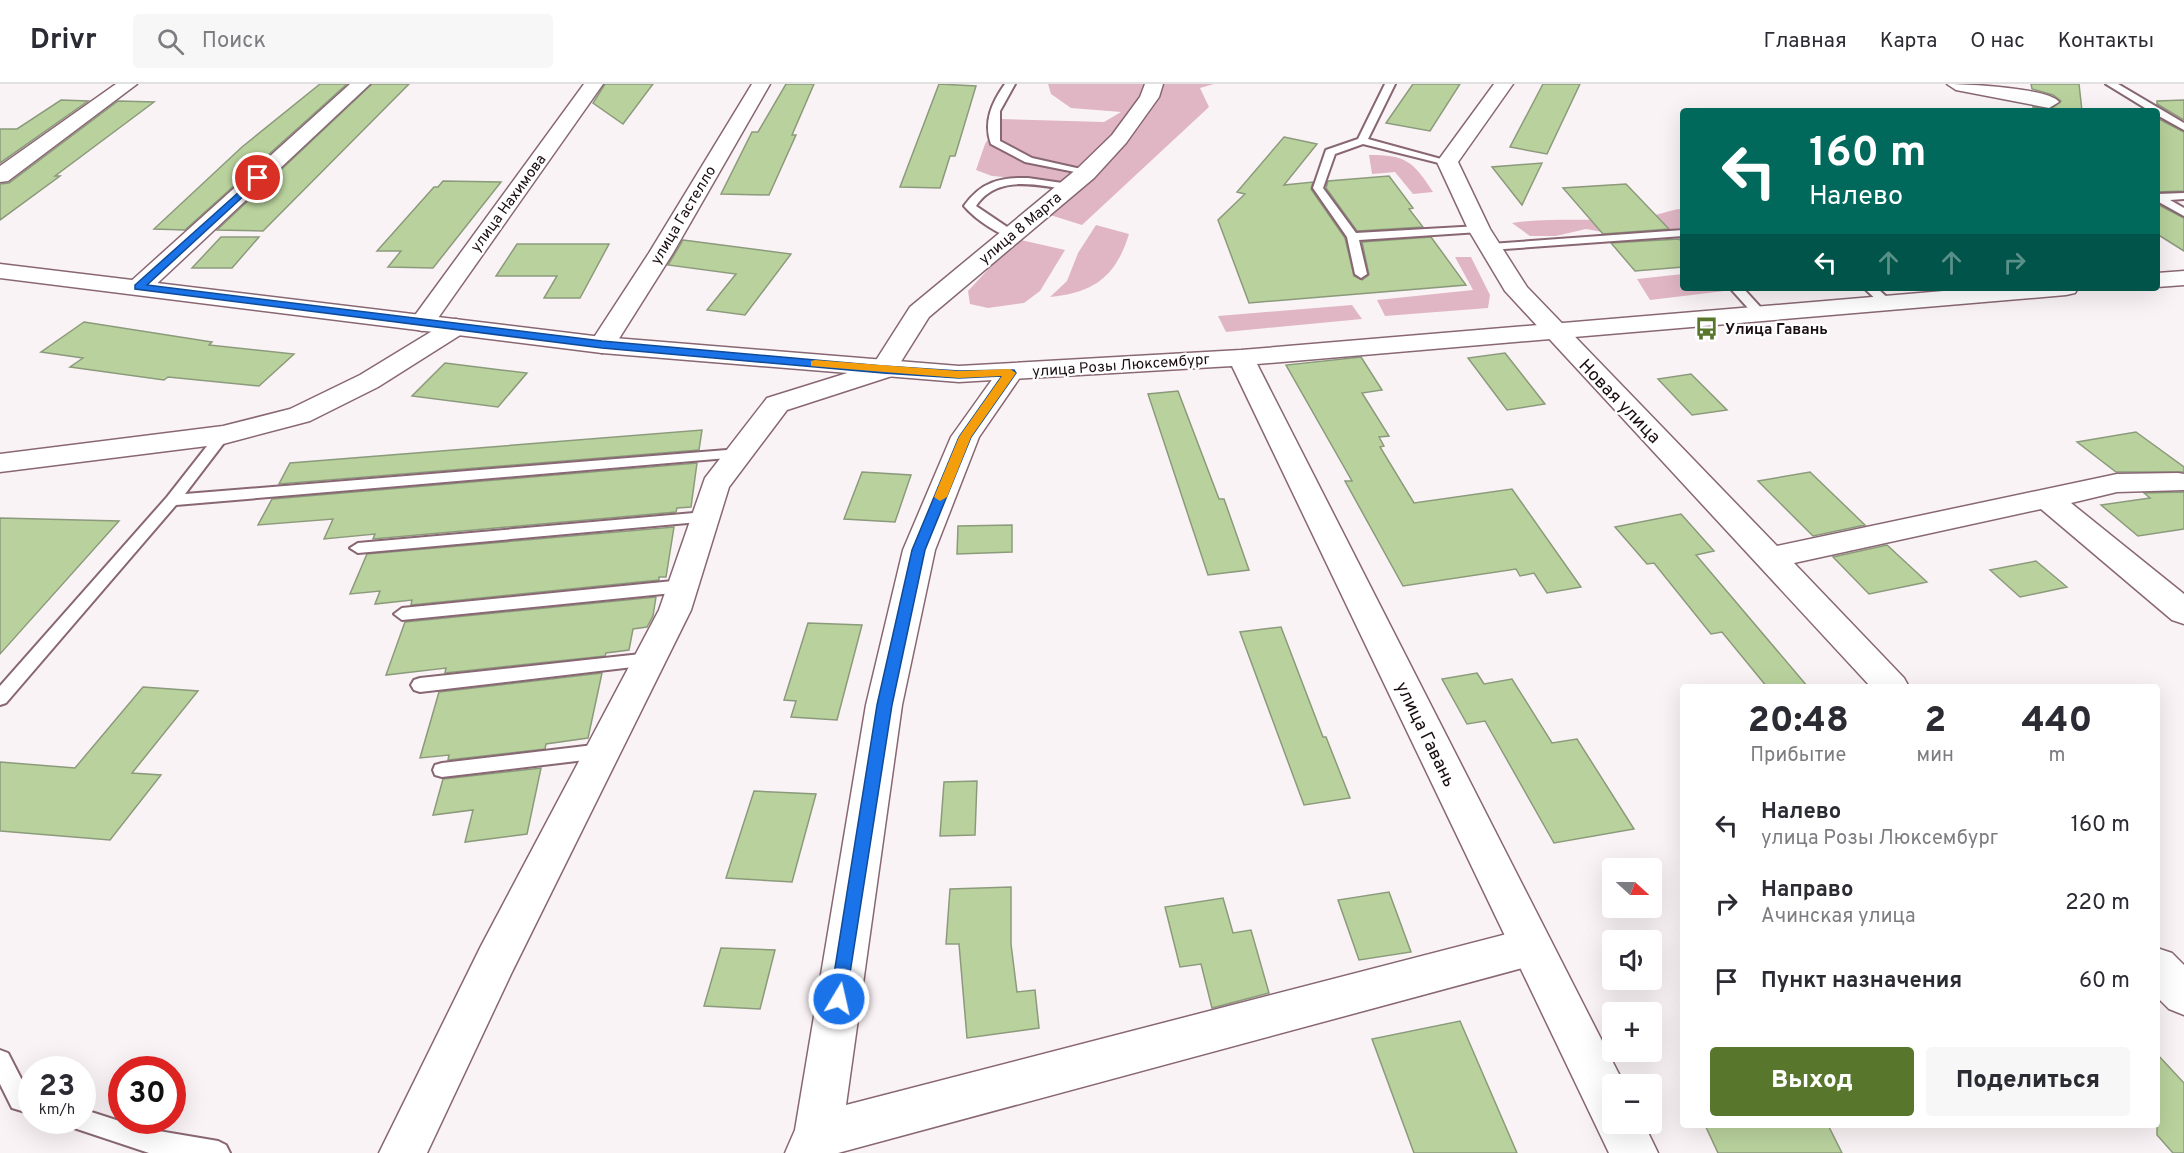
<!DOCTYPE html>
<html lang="ru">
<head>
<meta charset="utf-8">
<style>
	:root { --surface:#fff; --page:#f7f7f7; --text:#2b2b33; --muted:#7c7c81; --line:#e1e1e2; --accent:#58762c }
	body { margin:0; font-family:Overpass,sans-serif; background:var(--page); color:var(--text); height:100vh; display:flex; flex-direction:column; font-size:22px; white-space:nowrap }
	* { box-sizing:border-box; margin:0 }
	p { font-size:20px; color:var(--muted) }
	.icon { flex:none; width:33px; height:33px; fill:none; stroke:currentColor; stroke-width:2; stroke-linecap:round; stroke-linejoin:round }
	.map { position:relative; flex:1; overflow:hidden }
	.side { position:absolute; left:1680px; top:600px; width:480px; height:444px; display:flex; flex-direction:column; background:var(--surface); border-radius:6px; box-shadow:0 6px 24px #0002 }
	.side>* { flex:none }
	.banner { position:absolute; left:1680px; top:24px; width:480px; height:183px; border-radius:6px; box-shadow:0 6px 24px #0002; background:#00695c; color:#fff; overflow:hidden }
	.needle { width:39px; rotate:111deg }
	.tools { position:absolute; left:1602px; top:774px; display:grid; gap:12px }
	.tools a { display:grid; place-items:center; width:60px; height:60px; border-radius:6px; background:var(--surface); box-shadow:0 6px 24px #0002; font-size:30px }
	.speed { position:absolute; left:18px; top:972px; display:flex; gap:12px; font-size:30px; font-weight:700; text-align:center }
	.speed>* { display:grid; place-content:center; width:78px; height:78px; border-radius:50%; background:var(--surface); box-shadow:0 6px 24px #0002; line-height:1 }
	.speed small { font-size:15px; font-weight:400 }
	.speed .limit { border:9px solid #d22; background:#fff; color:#111 }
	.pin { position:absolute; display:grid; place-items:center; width:51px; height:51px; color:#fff; margin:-26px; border:3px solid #fff; border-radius:50%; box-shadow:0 2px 6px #0007 }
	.me { position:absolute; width:66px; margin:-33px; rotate:9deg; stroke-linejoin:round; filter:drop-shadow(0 0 4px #0008) }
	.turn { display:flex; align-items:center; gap:21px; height:126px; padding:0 30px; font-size:27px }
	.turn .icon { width:78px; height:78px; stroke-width:2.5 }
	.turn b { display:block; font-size:42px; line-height:51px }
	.lanes { display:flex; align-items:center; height:57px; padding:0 30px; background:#0003; justify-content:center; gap:30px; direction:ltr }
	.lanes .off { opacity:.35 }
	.eta { display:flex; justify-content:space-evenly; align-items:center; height:102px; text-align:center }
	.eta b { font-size:36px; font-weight:800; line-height:42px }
	.primary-button { display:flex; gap:12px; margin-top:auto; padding:12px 30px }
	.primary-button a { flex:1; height:69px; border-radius:6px; background:var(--accent); color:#fff; font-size:24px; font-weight:800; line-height:69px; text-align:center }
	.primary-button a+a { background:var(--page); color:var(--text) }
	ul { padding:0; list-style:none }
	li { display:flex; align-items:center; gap:18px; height:78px; padding:0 30px }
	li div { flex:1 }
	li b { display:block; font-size:22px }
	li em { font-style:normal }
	header { display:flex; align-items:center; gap:36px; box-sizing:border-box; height:84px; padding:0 30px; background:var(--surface); border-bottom:2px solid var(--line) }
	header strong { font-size:28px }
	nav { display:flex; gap:33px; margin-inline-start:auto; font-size:21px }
	.search { width:420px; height:54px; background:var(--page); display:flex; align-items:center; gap:15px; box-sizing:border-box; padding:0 21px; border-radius:6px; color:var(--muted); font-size:22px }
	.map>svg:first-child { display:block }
	.green { fill:#e0b6c5 }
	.building { fill:#b9d29d; stroke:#8c9a7c; stroke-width:1.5 }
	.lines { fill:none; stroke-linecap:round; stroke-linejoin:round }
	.service-casing { stroke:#886773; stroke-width:4 }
	.minor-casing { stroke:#886773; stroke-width:3 }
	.tertiary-casing { stroke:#886773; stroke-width:3 }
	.service { fill:#fff; fill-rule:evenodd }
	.minor { fill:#fff; fill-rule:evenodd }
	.tertiary { fill:#fff; fill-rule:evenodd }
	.route { fill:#1a73e8; stroke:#114b97; stroke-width:1.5 }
	.slow { fill:#f59e0b }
	.labels { text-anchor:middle; stroke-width:4.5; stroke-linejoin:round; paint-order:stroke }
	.far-street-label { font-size:15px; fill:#1a0e12; stroke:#fff }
	.far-poi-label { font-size:15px; font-weight:bold; fill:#1a0e12; stroke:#fff; text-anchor:start }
	.street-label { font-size:18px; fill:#1a0e12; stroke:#fff }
</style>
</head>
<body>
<header>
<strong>Drivr</strong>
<div class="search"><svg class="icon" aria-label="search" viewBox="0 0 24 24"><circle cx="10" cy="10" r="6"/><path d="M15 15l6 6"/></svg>Поиск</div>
<nav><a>Главная</a><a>Карта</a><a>О нас</a><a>Контакты</a></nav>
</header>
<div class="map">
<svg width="2184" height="1069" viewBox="0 0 2184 1069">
	<rect width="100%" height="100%" fill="#faf3f5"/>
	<path class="green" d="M1048,0H1214L1200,4L1209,23L1082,141L1047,130L1081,100L992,92L976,86L985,60L1001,35L1104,38L1121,28L1071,24L1051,10Z
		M1369,71C1406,71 1413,77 1433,108L1413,110L1395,88L1372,90Z
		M1678,125L1683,126V144L1619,151L1586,145L1556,152H1530L1512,139C1553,133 1595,138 1637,134C1651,133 1665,128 1678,125Z
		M1096,141L1129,150C1116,193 1093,209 1050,213L1067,197L1078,169Z
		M1021,156L1065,166L1040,207L1024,219L988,224L970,220L968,207L994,179Z
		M1455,173H1471L1490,211L1488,224L1385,232L1377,216L1473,206Z
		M1683,190V204H1722L1725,207L1650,216L1637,195Z
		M1352,221L1362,235L1226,248L1218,232Z"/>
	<path class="building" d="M320,0H347L185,146L154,145L242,63Z
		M372,0H409L263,147L217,146Z
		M605,0H653L623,40L593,19Z
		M786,0H814L792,51H796L769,111L721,110L752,48H758Z
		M939,0L976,2L955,72H950L940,104L900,103Z
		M1413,0H1460L1430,47L1386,39Z
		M1543,0H1580L1547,70L1510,63Z
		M2031,0H2079L2082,27H2033V23L2050,26L2061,17L2053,11L2032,5Z
		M61,16L88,17L0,79V45H17Z
		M2184,16V36L2157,20V17Z
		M118,17L154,18L55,92H60L0,136V100L9,99Z
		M2157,34L2184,48V107L2157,108Z
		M1284,53L1317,60L1284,101L1313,98L1311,105L1345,154L1354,192L1362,196L1369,191L1362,158L1431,153L1466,201L1249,219L1218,136L1245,110L1237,108Z
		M1542,79L1522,121L1492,83Z
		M1389,92L1413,124L1409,125L1423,143L1357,147L1326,104L1328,97Z
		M443,97L501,98L433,184L388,183L401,167H377L434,103H438Z
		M1626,100L1669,145L1603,150L1563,104Z
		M2157,120L2184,134V167L2157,150Z
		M221,153H259L232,184H192Z
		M1679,155L1683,159V183L1635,187L1611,159Z
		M683,156L791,170L745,231L707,226L736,190L668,181Z
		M517,160H609L580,214H544L557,192H496Z
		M84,238L212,258L209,261L294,270L259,302L168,293L164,296L70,283L83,274L41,268Z
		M1505,269L1545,320L1507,326L1468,274Z
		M1361,273L1382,306L1362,309L1389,352L1379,353L1384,362L1380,363L1414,419L1512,405L1581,503L1547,509L1534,489L1520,492L1516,485L1403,502L1345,397H1352L1286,281Z
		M445,279L501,286L527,289L498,323L412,312Z
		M1691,290L1727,326L1692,331L1658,295Z
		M1178,307L1219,415H1224L1249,486L1208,491L1148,310Z
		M702,346L699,366L279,400L290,379Z
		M2136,348L2184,383V388H2116L2077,358Z
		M697,379L691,423L677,424L676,428L373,455L375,450L324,455L333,435L258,441L272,415Z
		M862,388L911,391L895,438L844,435Z
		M1810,388L1865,441L1813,452L1758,397Z
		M2184,408V445L2138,452L2101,421L2150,414L2144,409Z
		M1681,430L1714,467L1696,471L1808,603H1767L1722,548L1711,550L1654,479L1647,480L1615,443Z
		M0,434L119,437L0,570Z
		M1012,441V468L957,470L958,442Z
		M674,443L666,493H659V496L411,521L412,516L375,520L380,507L350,510L367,470Z
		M1887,461L1927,498L1869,510L1833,473Z
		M2036,477L2067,503L2020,513L1990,486Z
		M656,513L653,532L647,543L633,545L629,566L606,569L605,572L445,589L446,584L386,591L405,538Z
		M808,539L862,541L837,636L791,633L796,617L784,616Z
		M1281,543L1323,653H1326L1350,714L1304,721L1240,548Z
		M602,589L588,654L546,660L545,665L448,676L449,671L420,674L439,608Z
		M1477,589L1484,600L1512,595L1552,659L1577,655L1634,745L1554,759L1485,637L1467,640L1442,595Z
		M143,603L198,607L132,689L161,691L110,756L0,747V678L75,684Z
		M541,684L527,750L465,758L473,726L433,731L443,695Z
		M977,697L975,751L940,752L944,698Z
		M754,707L816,710L792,798L726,794Z
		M1011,803V860L1017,908L1035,906L1039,944L967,954L959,860H946L950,805Z
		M1389,808L1411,868L1359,876L1338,816Z
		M1223,814L1233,849L1251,846L1269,909L1212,924L1201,880L1180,883L1165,823Z
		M721,864L775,866L760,925L704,922Z
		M1460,937L1517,1069H1414L1372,955Z
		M2157,970L2184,999V1069H2173L2157,1051Z
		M1705,1041H1828L1842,1069H1718Z"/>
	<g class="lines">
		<defs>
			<path id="service" d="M1005,0H1015L1000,27V57L1032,74L1090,87V91L1025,78L991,60C983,38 992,18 1005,0Z
				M1385,0H1395L1368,55L1452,78L1447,81L1363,60L1335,70L1323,104L1356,149L1479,142L1485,145L1479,148L1359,156L1367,190L1361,194L1355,190L1347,153L1313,104L1326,66L1358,55Z
				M2106,0H2118L2184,39V46L2157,31V27H2150Z
				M1028,94L1069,100L1074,103L1069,106C1037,101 997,90 976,122L1016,149V153C1002,155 973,133 964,122C981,98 1000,93 1028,94Z
				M2184,109V115L2170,116L2184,124V132L2157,117V110Z
				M1683,146V152L1490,166L1484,163L1490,160Z
				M1730,204H1743L1764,227V233H1756Z
				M1864,204H1877L1893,219L1891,222H1883Z
				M223,347L230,351L185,410L739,365L746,369L739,373L176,421L6,619L0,621V602L167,413L218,348Z
				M705,428L710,429L713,433L710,437L358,469L350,464L358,459Z
				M683,496L691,502L683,508L402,536L394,530L402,524Z
				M650,569L656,571L659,575L656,579L650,581L420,608L414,606L411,601L414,596L420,594Z
				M602,660L608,662L611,667L608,672L602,674L442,693L435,691L433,686L435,681L442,679Z
				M0,966L8,969L27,1006L32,1007V1030L12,1024L0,1000Z
				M82,1025L141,1044L218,1057L226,1061L230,1069H149L74,1044L71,1036H82Z"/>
			<path id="minor" d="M116,0H137L8,97L0,98V82Z
				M350,0H370L148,208L139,210L130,208L127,203L130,198Z
				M584,0H603L431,244L422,247L413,244L409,239L413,234Z
				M752,0H770L673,169L615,261L611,266L602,269L593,266L589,261L649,169Z
				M1145,0H1163L1159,13L1126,59L1094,94L929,233L892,292L787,326L729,403L691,526L511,890L427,1069H379L481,862L659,526L705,394L767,314L873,281L910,223L1078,84L1112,51L1140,13Z
				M1494,0H1513L1458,78L1490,145L1527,203L1777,462L2117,390L2178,389L2184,390V406L2117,408L2071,419L2184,510V540L2172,536L2041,425L1794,479L1904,594L1909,603H1871L1505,207L1468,145L1437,78Z
				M1947,0C1966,0 2049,4 2059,18L2049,24L1956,6Z
				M456,235L465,238L469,243L465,248L378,303L310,337L223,360L0,388V370L223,342L290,325L360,291L447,238Z
				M1010,281L1019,283L1023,289L979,353L935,466L902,621L846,1021L1530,844L1545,850L1551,863L1545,876L1530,882L838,1069H785L795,1046L866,621L903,466L951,353L1001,283Z
				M2157,864L2172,869L2184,881V931L2169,925L2157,913Z"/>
			<path id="tertiary" d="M0,180L602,253L959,282L1241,266L1979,204H2078L2075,209L2066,211L1257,280L1624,1000H1612V1040H1644L1658,1069H1609L1232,282L959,298L602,269L0,194Z
				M2184,187V201L2157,203V189Z"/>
		</defs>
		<use href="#service" class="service-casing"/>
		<use href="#minor" class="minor-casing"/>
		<use href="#tertiary" class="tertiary-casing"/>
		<use href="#service" class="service"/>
		<use href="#minor" class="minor"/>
		<use href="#tertiary" class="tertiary"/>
	</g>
	<path class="route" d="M258,91L263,94L261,96L147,201L602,257L883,282L959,287L1014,286L1016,289L971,353L925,466L892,621L845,921L839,924L833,921L830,915L877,621L912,466L959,353L1002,292L959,294L883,289L602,264L135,205V201Z"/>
	<path class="slow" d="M815,276L959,287L1010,285L1016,289L971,353L947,413L940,417L934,413L959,353L1002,292L959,294L811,282V277Z"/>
	<defs>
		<symbol id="bus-bare" viewBox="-9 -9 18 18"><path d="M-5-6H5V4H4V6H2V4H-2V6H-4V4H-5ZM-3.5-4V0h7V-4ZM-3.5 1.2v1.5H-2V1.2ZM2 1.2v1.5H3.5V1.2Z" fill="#58762c" stroke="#fff" stroke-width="2.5" paint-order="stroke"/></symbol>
	</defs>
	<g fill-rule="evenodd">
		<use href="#bus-bare" x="1690" y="228" width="33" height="33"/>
	</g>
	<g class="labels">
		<g class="far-street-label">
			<text transform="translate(508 119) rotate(-54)" y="5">улица Нахимова</text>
			<text transform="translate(683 131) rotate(-59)" y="5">улица Гастелло</text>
			<text transform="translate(1020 144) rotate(-40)" y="5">улица 8 Марта</text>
			<text transform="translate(1121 281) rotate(-4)" y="5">улица Розы Люксембург</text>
		</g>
		<g class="far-poi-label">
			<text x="1725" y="250">Улица Гавань</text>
		</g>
		<g class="street-label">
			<text transform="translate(1620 317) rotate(46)" y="6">Новая улица</text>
			<text transform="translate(1426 650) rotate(64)" y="6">улица Гавань</text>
		</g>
	</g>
</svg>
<div class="tools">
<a><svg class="needle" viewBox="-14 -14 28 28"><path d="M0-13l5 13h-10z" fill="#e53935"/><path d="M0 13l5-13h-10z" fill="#7c7c81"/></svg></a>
<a><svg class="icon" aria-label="sound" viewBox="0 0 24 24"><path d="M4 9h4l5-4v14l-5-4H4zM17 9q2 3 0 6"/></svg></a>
<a>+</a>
<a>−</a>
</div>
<div class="speed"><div>23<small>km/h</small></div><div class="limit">30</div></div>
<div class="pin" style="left:258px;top:94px;background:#d93025"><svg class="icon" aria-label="arrive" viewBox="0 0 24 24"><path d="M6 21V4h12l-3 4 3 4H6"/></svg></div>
<svg class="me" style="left:839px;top:915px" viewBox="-20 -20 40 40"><circle r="17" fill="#1a73e8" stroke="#fff" stroke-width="3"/><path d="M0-11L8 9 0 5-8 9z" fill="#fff"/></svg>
<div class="banner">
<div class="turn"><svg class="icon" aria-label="left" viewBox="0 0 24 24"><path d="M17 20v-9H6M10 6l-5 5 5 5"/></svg><div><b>160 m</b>Налево</div></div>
<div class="lanes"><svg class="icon" aria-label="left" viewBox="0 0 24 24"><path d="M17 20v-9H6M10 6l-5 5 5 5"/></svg><svg class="icon off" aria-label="ahead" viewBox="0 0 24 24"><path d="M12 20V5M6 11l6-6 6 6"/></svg><svg class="icon off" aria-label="ahead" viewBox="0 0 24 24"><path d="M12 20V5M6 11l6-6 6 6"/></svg><svg class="icon off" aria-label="right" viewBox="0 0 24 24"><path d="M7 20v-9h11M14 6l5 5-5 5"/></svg></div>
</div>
<section class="side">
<div class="eta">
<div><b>20:48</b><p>Прибытие</p></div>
<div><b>2</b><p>мин</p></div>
<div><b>440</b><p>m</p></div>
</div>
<ul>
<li><svg class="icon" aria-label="left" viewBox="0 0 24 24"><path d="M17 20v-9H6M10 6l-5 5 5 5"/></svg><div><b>Налево</b><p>улица Розы Люксембург</p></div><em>160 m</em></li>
<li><svg class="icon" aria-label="right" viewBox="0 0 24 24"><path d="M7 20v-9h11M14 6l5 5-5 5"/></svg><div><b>Направо</b><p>Ачинская улица</p></div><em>220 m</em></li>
<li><svg class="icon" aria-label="arrive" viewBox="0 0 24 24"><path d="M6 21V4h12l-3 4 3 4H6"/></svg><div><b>Пункт назначения</b></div><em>60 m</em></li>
</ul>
<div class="primary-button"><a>Выход</a><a>Поделиться</a></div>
</section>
</div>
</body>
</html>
